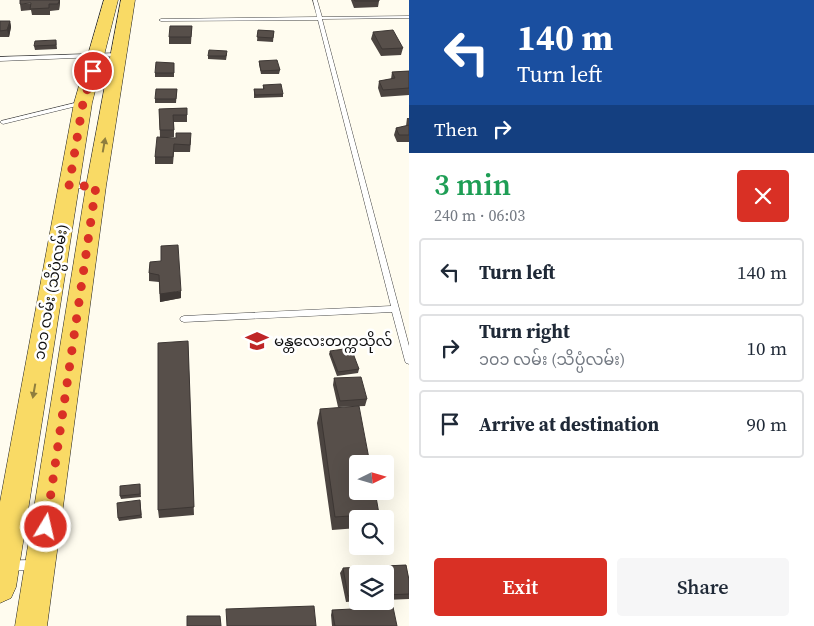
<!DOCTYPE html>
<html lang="en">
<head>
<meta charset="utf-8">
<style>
	:root { --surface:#fff; --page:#f6f6f7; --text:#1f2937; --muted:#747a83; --line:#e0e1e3; --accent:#d93025 }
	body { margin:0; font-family:"Source Serif 4","Noto Sans Myanmar",serif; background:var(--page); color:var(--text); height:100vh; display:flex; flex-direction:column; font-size:19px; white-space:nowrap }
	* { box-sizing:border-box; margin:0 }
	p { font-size:16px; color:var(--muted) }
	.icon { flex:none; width:28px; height:28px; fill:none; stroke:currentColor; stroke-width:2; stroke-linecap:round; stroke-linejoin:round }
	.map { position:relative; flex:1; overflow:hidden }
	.panel { display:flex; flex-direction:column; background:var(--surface); width:405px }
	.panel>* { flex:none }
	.hud { background:#1a4fa0; color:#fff; overflow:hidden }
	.needle { width:32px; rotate:85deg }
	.fabs { position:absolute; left:349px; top:455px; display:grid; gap:10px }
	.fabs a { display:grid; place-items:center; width:45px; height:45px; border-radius:5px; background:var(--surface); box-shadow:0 5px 20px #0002; font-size:25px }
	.pin { position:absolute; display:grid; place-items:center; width:42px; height:42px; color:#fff; margin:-21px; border:2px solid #fff; border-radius:50%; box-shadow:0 1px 5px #0007 }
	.me { position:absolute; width:55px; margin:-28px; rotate:9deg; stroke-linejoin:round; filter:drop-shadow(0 0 4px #0008) }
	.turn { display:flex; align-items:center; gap:18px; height:105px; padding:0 25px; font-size:22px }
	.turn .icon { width:65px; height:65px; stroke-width:2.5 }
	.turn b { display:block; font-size:35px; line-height:42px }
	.then { display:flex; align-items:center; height:48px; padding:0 25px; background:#0003; gap:10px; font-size:19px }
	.round { display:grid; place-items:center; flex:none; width:52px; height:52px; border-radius:5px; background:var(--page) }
	.overview { display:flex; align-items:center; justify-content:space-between; height:85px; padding:0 25px }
	h1 { font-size:30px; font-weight:600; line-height:38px; color:#1e9e55 }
	.action { display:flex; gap:10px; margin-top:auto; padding:10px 25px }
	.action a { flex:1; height:58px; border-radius:5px; background:var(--accent); color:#fff; font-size:20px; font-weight:600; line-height:58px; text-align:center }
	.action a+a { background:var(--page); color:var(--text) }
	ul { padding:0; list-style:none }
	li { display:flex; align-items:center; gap:15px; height:68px; margin:0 10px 8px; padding:0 15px; border:2px solid var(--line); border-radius:5px }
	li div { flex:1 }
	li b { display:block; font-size:19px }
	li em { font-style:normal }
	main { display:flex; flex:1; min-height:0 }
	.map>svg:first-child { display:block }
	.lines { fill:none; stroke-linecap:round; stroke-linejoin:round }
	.service-casing { stroke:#414141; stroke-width:1 }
	.primary-casing { stroke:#1f1f1f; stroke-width:1 }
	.service { fill:#fff; fill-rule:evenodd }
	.primary { fill:#f9da65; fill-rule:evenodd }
	.wall { fill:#4b4440 }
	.shaded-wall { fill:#3d3734 }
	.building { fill:#574f4a; stroke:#3d3734 }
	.oneway { fill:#8f7e3e }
	.route { stroke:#d93025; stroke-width:9; stroke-dasharray:0 16.2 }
	.labels { text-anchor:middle; stroke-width:5; stroke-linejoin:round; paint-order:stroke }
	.street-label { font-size:15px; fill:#0e0e0e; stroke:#fff }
	.poi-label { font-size:15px; fill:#0e0e0e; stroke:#fff; text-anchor:start }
</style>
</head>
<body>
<main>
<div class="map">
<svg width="409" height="626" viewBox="0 0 409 626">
	<rect width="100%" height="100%" fill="#fffcef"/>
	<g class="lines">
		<defs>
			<path id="service" d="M313,0H317L322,17L409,16V18L322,19L409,346V364L406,363L405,361L392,312L184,322L181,321L180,319L181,317L184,316L391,306L318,20L161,21L159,20L161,19L317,17Z
				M120,53L123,55L122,56L0,61V57Z
				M83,101L85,102V104L3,124L0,122L1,121Z
				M94,184L96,185V187L69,189L66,187L69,185Z
				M33,560L36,562L38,565L36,568L33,570L0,571V561Z"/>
			<path id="primary" d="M104,0H118L92,103L16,587L11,598L0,603V502L74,103Z
				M121,0H135L106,186L47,626H15L86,186Z"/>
		</defs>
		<use href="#service" class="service-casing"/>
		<use href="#primary" class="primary-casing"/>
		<use href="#service" class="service"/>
		<use href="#primary" class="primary"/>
	</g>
	<path class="wall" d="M351,0H379V1L378,7L354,8Z
		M60,2L59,10L50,11V15H32L31,10L21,11L20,4Z
		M0,21H10L11,27L9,37H0Z
		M192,26L191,44H169V37Z
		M258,30L274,31L273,42L257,41Z
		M373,32L403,48L401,55L381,56L371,39Z
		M56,40L57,49L35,50L34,46Z
		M227,54L226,60L208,59V56Z
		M259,61L280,70L279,74H261L259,64Z
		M174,63V77H155V73Z
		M409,71V95L381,97L378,88L379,81L391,79L392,72Z
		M263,85L283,94V97L254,98V89H263Z
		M177,89L176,103H155V99Z
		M187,108V122H174V137H164L191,140L190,152H174L173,164H155V157L160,137L159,109Z
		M407,118H409V142H397L394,135L396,128L406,126Z
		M150,262L181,298L160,302L159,282L149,281V273Z
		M188,341L194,515L159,518L158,510Z
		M330,351L359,369L358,373L337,376L329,354Z
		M334,378L367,399L365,406L338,407L333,385Z
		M320,409L379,514L377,519H358V528L332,530L317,423Z
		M140,484L141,497L121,499L120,496Z
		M140,500L142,518L119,521L118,518Z
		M406,565L409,580V599L385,600V574H358V601L346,602L340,573L343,568Z
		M332,610L397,626H332L331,615Z"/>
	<path class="shaded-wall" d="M59,0H60V2L59,10Z
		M10,21L11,27L9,37L7,30Z
		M181,291V298L160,302V294Z"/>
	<path class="building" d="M20,0H59L58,4H49V8L30,9L31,3L20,4Z
		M354,0H379V1H355Z
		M0,21H10L7,30L0,31Z
		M170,26H192L191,37H169Z
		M258,30L274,31L273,38L257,37Z
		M393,30L403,48L382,49L373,32Z
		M56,40V45L34,46L35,41Z
		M209,50L227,51L226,56H208Z
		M277,60L280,70L261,71L259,61Z
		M156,62L174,63V73H155Z
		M409,71V88L383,90L379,81L395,78L392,72Z
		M281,84L283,94L255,95L254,89H264L263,85Z
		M156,89H177L176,99H155Z
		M187,108V115H173L174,130H160L159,109Z
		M409,125V135H399L396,128Z
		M176,133H191L190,145L174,144L173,157H155L157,137L176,138Z
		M178,245L181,291L160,294L159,275L149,273L150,262L161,261V246Z
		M188,341L194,507L158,510V343Z
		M351,348L359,369L338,372L330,351Z
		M361,377L367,399L340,401L334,378Z
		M359,406L370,464H358V491H375L379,514L335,517L320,409Z
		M140,484V494L120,496V486Z
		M140,500L141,515L118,518L117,503Z
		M406,565L409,580V594L385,595V574H358V596H348L343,568Z
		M314,606L316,626H227L226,609Z
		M393,607L397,626H335L332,610Z
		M187,616H220L221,626H187Z"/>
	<defs><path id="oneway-solid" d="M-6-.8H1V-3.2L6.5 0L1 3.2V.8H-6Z" transform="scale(1.25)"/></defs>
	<g class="oneway">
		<use href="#oneway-solid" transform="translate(104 145) rotate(-80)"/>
		<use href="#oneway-solid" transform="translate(34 391) rotate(100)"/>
	</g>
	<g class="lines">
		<path class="route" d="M46,527L96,186H69L83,103L93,71"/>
	</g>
	<defs>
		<symbol id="university-bare" viewBox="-9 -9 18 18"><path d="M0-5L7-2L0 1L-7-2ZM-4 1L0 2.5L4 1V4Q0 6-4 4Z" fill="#bf2526" stroke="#fff" stroke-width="2.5" paint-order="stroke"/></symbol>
	</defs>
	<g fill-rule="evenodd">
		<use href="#university-bare" x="241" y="325" width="32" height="32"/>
	</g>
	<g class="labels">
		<g class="street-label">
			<text transform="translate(51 292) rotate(-80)" y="5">၁၀၁ လမ်း (သိပ္ပံလမ်း)</text>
		</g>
		<g class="poi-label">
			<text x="274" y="346">မန္တလေးတက္ကသိုလ်</text>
		</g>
	</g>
</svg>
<div class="fabs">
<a><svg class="needle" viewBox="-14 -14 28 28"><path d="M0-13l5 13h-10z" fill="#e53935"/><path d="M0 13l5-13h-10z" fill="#747a83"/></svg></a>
<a><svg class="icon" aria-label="search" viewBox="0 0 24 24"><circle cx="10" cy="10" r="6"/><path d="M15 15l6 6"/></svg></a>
<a><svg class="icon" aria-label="layers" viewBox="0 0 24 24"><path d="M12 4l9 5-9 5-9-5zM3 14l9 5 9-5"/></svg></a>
</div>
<div class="pin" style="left:93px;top:71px;background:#d93025"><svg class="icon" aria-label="arrive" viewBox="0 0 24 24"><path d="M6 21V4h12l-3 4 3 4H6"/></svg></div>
<svg class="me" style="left:46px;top:527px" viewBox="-20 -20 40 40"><circle r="17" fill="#d93025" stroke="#fff" stroke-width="3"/><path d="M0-11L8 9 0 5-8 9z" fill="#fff"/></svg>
</div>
<section class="panel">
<div class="hud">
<div class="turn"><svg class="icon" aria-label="left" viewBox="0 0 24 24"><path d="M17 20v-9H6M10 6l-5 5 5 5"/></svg><div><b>140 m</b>Turn left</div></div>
<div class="then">Then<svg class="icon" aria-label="right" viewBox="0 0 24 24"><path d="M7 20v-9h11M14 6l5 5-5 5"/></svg></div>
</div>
<div class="overview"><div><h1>3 min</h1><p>240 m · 06:03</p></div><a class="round" style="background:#d93025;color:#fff"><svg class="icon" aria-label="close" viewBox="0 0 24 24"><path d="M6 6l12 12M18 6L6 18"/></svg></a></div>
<ul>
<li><svg class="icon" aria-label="left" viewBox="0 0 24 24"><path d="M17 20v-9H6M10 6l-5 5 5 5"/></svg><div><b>Turn left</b></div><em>140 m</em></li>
<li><svg class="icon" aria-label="right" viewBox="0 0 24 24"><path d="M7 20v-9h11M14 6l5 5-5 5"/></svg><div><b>Turn right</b><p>၁၀၁ လမ်း (သိပ္ပံလမ်း)</p></div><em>10 m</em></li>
<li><svg class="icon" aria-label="arrive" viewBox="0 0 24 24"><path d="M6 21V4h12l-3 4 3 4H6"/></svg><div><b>Arrive at destination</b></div><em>90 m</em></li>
</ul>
<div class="action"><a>Exit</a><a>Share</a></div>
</section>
</main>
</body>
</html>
